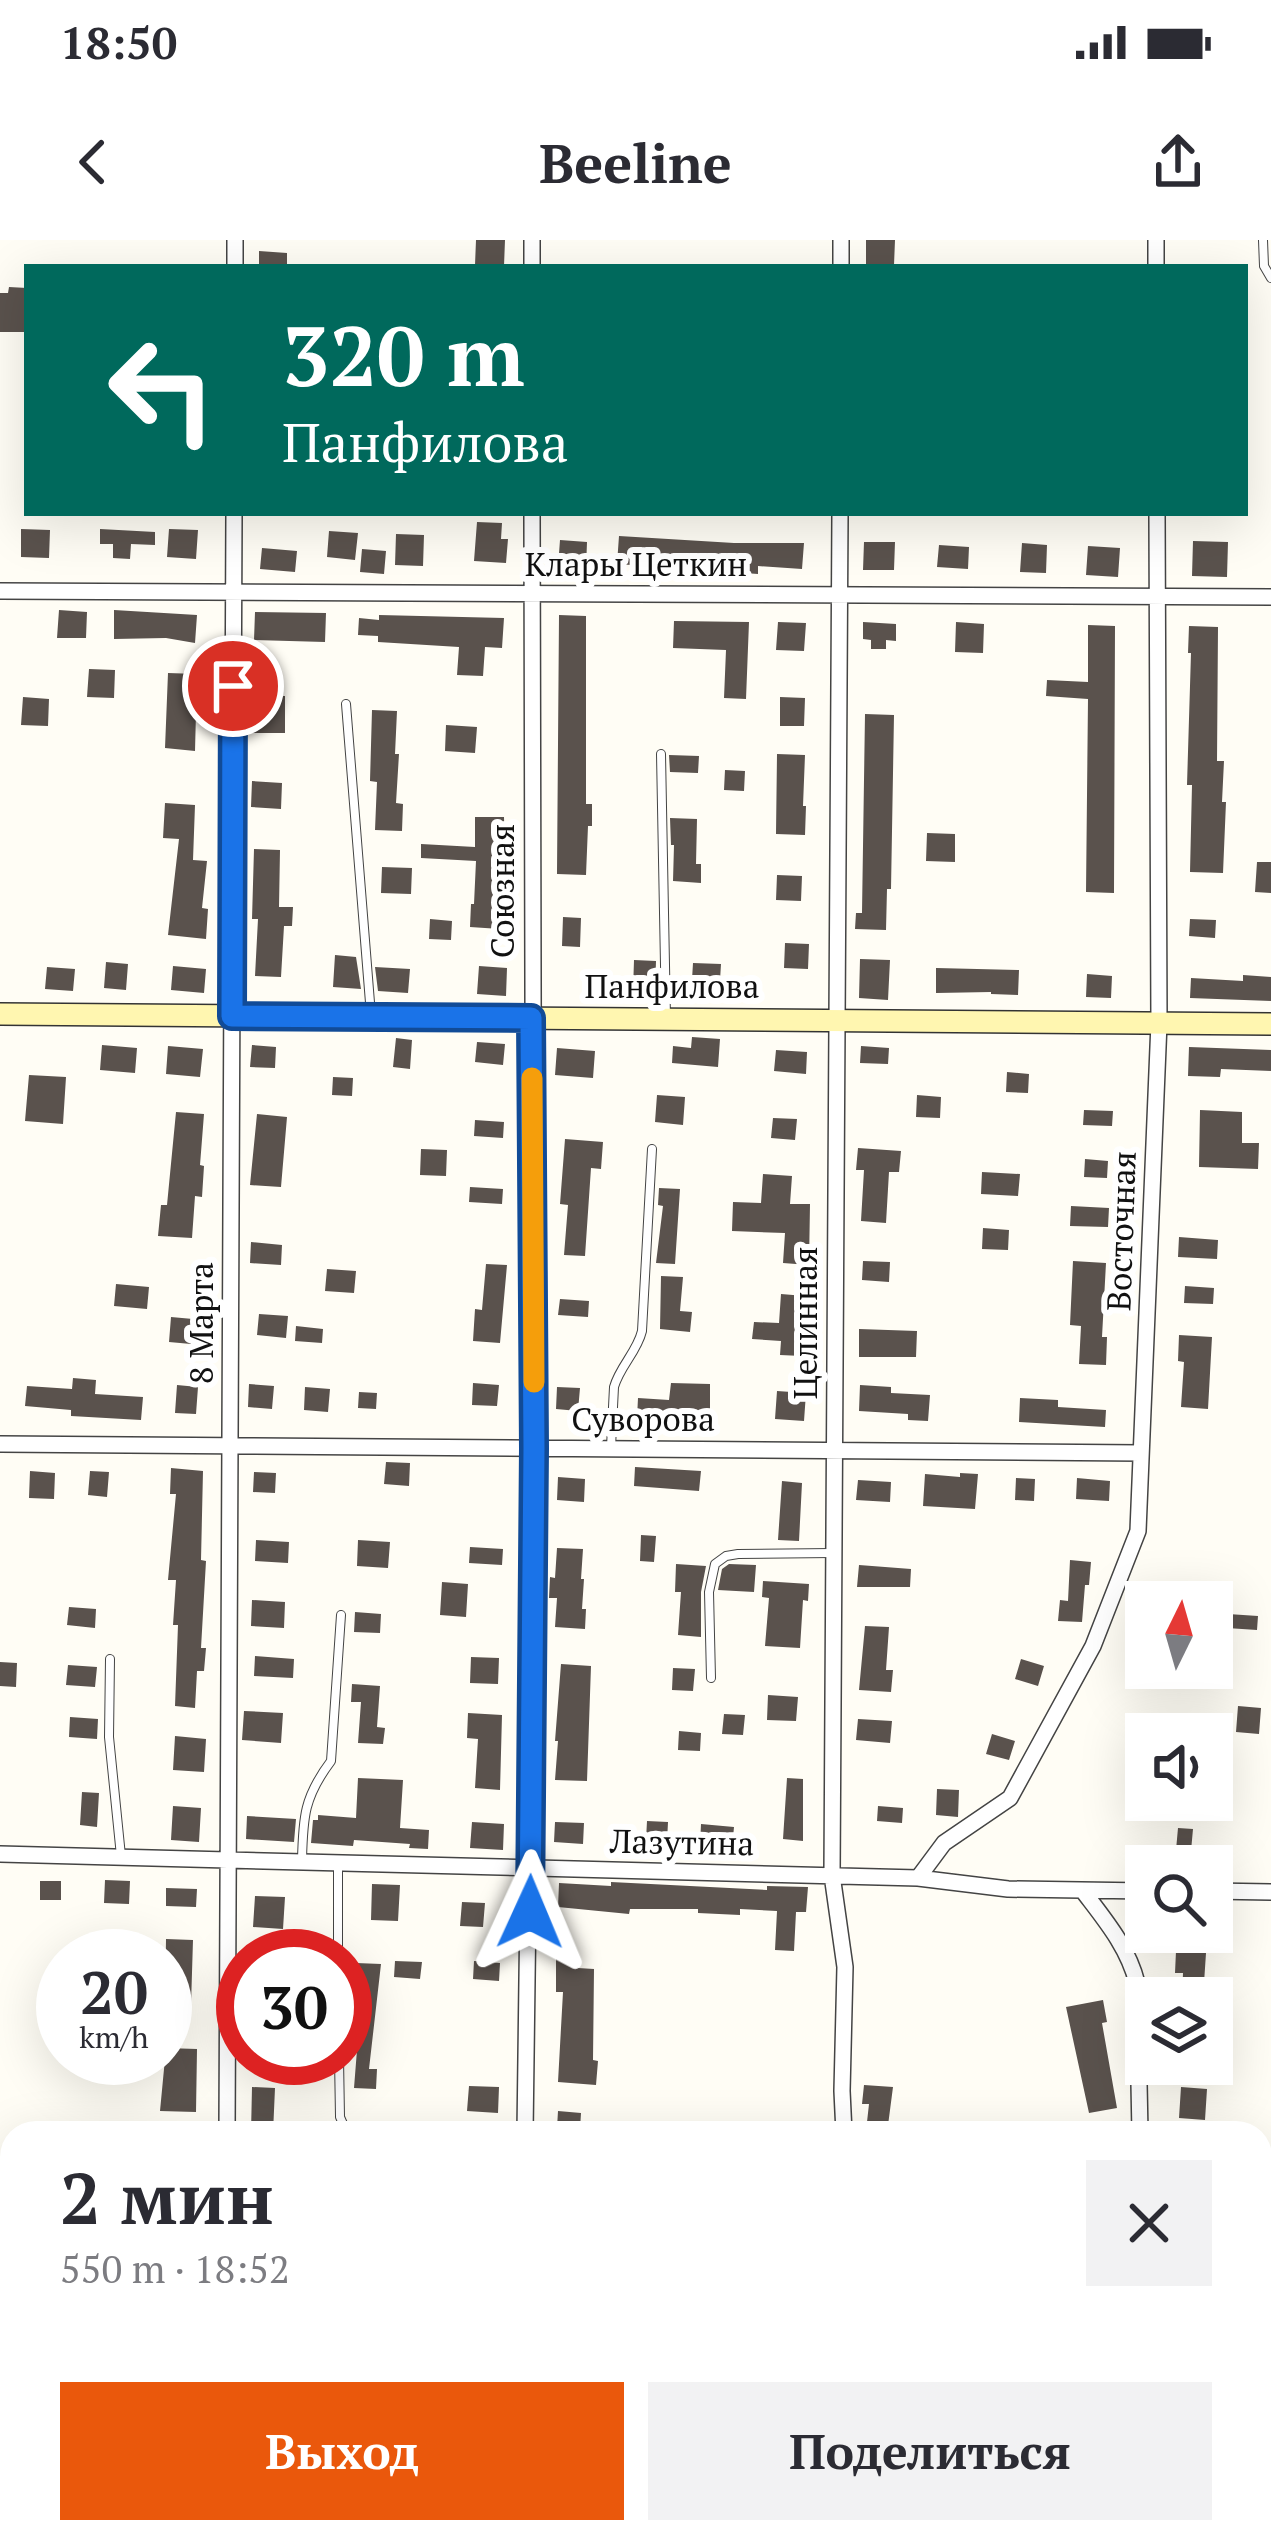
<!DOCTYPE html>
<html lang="ru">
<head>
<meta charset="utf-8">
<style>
	:root { --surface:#fff; --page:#f2f2f3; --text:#2b2b33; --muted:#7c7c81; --accent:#ea580c }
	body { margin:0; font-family:"PT Serif",serif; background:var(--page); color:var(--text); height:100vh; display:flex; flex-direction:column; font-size:45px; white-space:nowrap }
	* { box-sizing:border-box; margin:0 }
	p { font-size:39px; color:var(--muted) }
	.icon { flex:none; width:66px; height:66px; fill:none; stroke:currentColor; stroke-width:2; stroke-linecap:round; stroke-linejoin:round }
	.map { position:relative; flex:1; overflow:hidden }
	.sheet { position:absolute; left:0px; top:1881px; width:1272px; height:423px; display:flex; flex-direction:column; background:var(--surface); border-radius:36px 36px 0 0; box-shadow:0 12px 48px #0002 }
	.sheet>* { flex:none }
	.banner { position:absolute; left:24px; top:24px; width:1224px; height:252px; border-radius:0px; box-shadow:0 12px 48px #0002; background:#00695c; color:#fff; overflow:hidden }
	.needle { width:78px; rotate:5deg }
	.buttons { position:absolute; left:1125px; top:1341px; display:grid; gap:24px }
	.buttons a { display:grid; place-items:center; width:108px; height:108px; border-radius:0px; background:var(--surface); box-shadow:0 12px 48px #0002; font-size:60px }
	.speed { position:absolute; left:36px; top:1689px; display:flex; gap:24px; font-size:60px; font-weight:700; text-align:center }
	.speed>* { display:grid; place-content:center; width:156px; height:156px; border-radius:50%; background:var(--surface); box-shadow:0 12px 48px #0002; line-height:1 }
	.speed small { font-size:30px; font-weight:400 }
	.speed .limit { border:18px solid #d22; background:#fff; color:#111 }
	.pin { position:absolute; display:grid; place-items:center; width:102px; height:102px; color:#fff; margin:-51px; border:6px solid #fff; border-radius:50%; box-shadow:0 3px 12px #0007 }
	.me { position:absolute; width:132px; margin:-66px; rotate:1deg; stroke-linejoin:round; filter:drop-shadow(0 0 9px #0008) }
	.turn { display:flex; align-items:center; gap:42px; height:252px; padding:0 60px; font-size:54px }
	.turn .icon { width:156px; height:156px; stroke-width:2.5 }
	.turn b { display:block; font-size:84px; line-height:102px }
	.round { display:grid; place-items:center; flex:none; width:126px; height:126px; border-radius:0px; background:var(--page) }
	.head { display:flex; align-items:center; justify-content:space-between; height:204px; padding:0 60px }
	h1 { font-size:72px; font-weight:700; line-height:90px }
	.cta { display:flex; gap:24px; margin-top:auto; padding:24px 60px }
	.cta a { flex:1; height:138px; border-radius:0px; background:var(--accent); color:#fff; font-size:48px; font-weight:700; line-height:138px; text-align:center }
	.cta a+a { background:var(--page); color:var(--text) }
	.status { display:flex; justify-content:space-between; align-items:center; height:84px; padding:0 60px; background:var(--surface); direction:ltr }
	.status svg { height:33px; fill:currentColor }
	header { display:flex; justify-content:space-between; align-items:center; height:156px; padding:0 60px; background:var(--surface); font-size:54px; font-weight:700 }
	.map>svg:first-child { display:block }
	.building { fill:#5a524d }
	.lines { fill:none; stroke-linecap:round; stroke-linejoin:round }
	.lane-casing { stroke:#444; stroke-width:10 }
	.street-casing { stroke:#444; stroke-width:18 }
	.secondary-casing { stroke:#333; stroke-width:24 }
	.lane { stroke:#fff; stroke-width:8 }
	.street { stroke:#fff; stroke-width:15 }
	.secondary { stroke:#fff6b0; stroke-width:21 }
	.route-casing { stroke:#114b97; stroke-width:30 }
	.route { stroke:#1a73e8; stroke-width:21 }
	.slow { stroke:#f59e0b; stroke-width:21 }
	.labels { text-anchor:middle; stroke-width:12; stroke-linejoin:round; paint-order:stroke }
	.street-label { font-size:33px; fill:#111; stroke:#fff }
</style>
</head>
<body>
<div class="status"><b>18:50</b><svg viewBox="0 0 49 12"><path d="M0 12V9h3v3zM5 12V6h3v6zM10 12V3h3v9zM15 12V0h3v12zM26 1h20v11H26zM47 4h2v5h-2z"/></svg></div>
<header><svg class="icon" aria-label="back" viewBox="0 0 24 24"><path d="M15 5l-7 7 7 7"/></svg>Beeline<svg class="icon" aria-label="share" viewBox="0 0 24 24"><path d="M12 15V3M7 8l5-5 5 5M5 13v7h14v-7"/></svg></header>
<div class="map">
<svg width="1271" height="2302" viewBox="0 0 1271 2302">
	<rect width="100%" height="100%" fill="#fffdf5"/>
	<path class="building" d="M476,0H505L504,26L475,25Z
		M866,0H895L894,25L866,24Z
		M259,11L287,13V27H259Z
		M9,47L27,48V92H0V53H8Z
		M477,282L502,283L501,299H508L506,323L474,321Z
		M21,289L50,290L49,318L21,317Z
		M100,289L155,292V305L131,304L130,319L113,318V304H100Z
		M169,289L198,290L196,319L167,317Z
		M329,291L358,293L355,320L327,317Z
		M396,294L424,295L423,326L395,325Z
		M619,296L734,303H804L802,329L758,326V334L617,324Z
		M560,300L587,302L586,329L558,327Z
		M1193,301L1228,302L1227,337L1192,336Z
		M864,302H895L894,330H863Z
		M1022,303L1047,305L1046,333L1020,332Z
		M939,305L969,307L968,329L937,327Z
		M1088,306L1120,308L1118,337L1086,335Z
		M262,308L297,311L295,332L260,329Z
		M362,309L386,311L384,334L360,332Z
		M59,370L87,372L86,398H57Z
		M114,370L197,375L195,403L166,398L114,399Z
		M255,372L326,373L325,402L254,400Z
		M379,375L504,378L502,408L485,407L483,436L457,435L459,407L378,402V396L358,395L359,378L379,380Z
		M559,375L586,376V564H592V586H588L586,635L557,634Z
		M674,381L749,382L746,459L724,458L726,410L673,408Z
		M778,382L806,383L804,411L776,410Z
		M863,382L896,384V401L886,400V409H871V400L863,399Z
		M956,382L984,384L983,413L955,412Z
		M1088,385L1115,386L1114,653L1086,652L1088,459L1046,456L1047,440L1088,442Z
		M1189,386L1218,387L1217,521H1224L1222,562H1226L1223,633L1190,632L1192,545H1187L1191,413H1188Z
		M89,429L115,430L114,458L87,457Z
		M168,433L197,434L195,511L165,508Z
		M253,456H285V493H253Z
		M23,457L49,459L48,486L21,485Z
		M780,457L805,458L804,486H780Z
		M372,470L397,471L395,514H399L396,563L403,564L402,591L375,590L377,542L370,541Z
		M865,474L894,475L891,649H887L886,690L855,689L856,673H862Z
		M446,485L477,487L475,513L445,511Z
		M777,514L805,515L803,566H806L805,595L776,594Z
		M669,515L699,516L698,533L670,532Z
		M725,530L745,531L744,551L724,550Z
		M252,541L282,543L281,569L251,567Z
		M165,563L195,565L193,620L207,621L202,668L208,669L206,699L168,695L179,599L163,598Z
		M475,577H504L505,616L500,689L470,687L471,664H474L476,621L421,618V604L475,607Z
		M670,578L697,579L696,624H701V643L673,641L674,605H671Z
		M927,593L955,594V622L926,621Z
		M254,609L280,610L279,667H293L292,686H284L281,737L255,736L258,679H252Z
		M1257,622H1271V653L1255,652Z
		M382,627L412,628L411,654L381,653Z
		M777,635L802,636L801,661L776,660Z
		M563,677L581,678L580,707L562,706Z
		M430,679L452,681L451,700L429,699Z
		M1190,679L1216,680L1215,698L1189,696Z
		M785,703L809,704L808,729L784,728Z
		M335,715L356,717L361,749L333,747Z
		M860,719L890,720L888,760L859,758Z
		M634,720L656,721L655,752L633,751Z
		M106,722L128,724L126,750L104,748Z
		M693,723L721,724L719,757L691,756Z
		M173,726L206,729L204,753L171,750Z
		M479,726L507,728L506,756L477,754Z
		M47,727L75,729L73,751L45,749Z
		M375,727L410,729L408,753L378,751Z
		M936,728L1019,730L1018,755L991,754V752L936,753Z
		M1087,734L1112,736L1111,758L1086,757Z
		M1243,735L1271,737V761L1190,758L1191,738L1243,741Z
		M692,797L720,799L718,827L672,823L673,806L691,808Z
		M396,798L412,800L410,829L393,827Z
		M477,802L505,804L503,825L475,822Z
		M102,805L137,808L135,833L100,830Z
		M252,805L276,807L275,828L250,827Z
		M168,806L203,809L200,837L166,834Z
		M861,806L889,808L888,824L860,823Z
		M1189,807L1271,810V831L1221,829L1220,837L1188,836Z
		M557,808L595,811L593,838L555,835Z
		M776,810L807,812L806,834L774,831Z
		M1007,832L1029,834L1028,853L1006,852Z
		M29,835L66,837L63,884L25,881Z
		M333,837L353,838L352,856L332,855Z
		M657,855L685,857L683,885L655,882Z
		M917,855L941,857L940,878L916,877Z
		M1084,870L1113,871L1112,886L1083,885Z
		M1200,870L1242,872V903H1259L1258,929L1199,927Z
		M176,872L204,874L200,925L204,926L202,957L195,956L192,998L158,996L161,965H167Z
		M257,874L287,877L281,947L250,945Z
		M773,878L797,879L795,900L771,898Z
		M475,880L504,882L503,898L474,896Z
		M565,899L603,902L601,929L591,928L585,1016L564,1015L568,965L560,964Z
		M858,908L901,911L899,932H889L886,983L861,981L864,930H856Z
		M421,909L447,910L446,936L420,935Z
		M1085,919L1108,921L1107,938L1084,937Z
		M982,932L1020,934L1018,956L981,954Z
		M763,934L792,936L790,964H810L809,1025L783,1023L785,993L732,991L733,962L761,963Z
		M470,947L503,949L502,964L469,962Z
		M659,948L680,949L675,1024L656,1023L663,966L658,965Z
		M1071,966L1109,968L1108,987L1070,986Z
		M983,988L1009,990L1008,1010L982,1009Z
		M1179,997L1218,1000L1217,1019L1178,1017Z
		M251,1002L282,1005L281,1025L250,1023Z
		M863,1021L890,1022L889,1042L862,1040Z
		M1073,1021L1106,1023L1102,1097H1107L1106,1125L1079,1124L1081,1086L1070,1085Z
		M486,1024L507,1025L500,1103L473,1101L475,1069L482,1070Z
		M327,1029L356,1031L354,1053L325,1051Z
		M661,1036L683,1037L680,1071L692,1072L690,1092L660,1089Z
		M116,1044L149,1047L147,1069L114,1066Z
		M1185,1046L1214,1048L1213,1064L1184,1063Z
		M781,1054L805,1056L802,1116L780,1115L781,1101L752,1099L754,1082L779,1083Z
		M560,1059L589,1061L588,1077L558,1075Z
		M259,1074L288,1076L286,1098L257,1095Z
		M171,1077L193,1079L191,1104L169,1102Z
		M296,1086L323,1089L322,1103L295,1101Z
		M859,1089L917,1091L916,1117H859Z
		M1179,1095L1212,1097L1208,1169L1181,1167L1184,1122L1178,1121Z
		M73,1138L96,1140L95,1154L143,1157L141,1180L71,1176V1170L25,1166L27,1146L72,1149Z
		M473,1143L499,1145L497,1166L472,1165Z
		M671,1143L710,1144V1177L637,1178L638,1158L669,1160Z
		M249,1144L274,1146L272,1169L248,1167Z
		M177,1145L198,1147L196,1174L175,1173Z
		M860,1145L891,1147V1153L930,1155L928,1181L908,1180V1174L859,1171Z
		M305,1147L330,1149L328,1172L304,1170Z
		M557,1147L580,1148L578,1171L556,1169Z
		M777,1151L806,1153L804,1181L775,1179Z
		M359,1152L377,1153L376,1169L358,1168Z
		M1020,1158L1058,1160V1167L1106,1170L1105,1187L1019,1182Z
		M386,1222L410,1223L409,1246L384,1244Z
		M635,1227L701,1231L699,1251L634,1246Z
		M171,1228L203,1231L201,1320L206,1321L201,1408H206L204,1431H197L195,1468L175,1466L178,1385H173L176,1340H168L176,1254H170Z
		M30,1231L55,1233L54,1259L29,1258Z
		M90,1231L109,1232L107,1257L88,1255Z
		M254,1232L276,1233L275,1253L253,1252Z
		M960,1233L978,1234L975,1269L923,1266L925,1234L960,1237Z
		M558,1237L585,1239L584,1262L557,1260Z
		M1016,1238L1035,1239L1034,1261L1015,1260Z
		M1077,1238L1110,1241L1109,1261L1076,1259Z
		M858,1240L891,1242L890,1262L856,1260Z
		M782,1241L802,1243L799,1301L778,1300Z
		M641,1295L656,1296L654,1322L640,1321Z
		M256,1300L289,1302L288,1323L255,1321Z
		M358,1300L390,1302L388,1328L357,1326Z
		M470,1307L503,1309L502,1325L469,1323Z
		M557,1308L583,1309L581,1339H584L582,1369H586L585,1389L555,1387L557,1358H549L550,1337L555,1338Z
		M1070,1320L1091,1322L1089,1345H1085L1082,1382L1058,1381L1060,1360L1068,1361Z
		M676,1324L706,1326L701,1352V1397L678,1395L681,1352H675Z
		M729,1324L756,1325L754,1352L718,1350L722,1329Z
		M859,1325L911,1329L910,1347H857Z
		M763,1341L809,1344L808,1361L803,1360L800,1408L765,1406L769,1358L762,1357Z
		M442,1342L468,1344L466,1377L440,1375Z
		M252,1360L285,1362L284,1388L251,1386Z
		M69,1367L96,1369L95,1388L67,1385Z
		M355,1372L381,1374L380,1393L354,1392Z
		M1228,1374L1258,1376L1257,1390L1227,1388Z
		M865,1386L889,1387L886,1430H893L891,1452L859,1450Z
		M255,1416L294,1419L293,1438L254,1436Z
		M471,1417L499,1418L498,1444L470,1443Z
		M1021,1419L1044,1426L1038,1446L1015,1439Z
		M0,1422L17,1423L16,1447L0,1446Z
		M561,1424L591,1426L587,1541L555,1540L558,1501H555Z
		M68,1425L97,1427L95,1447L66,1445Z
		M673,1428L695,1429L693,1451L672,1450Z
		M352,1444L380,1446L377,1487L385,1488L383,1504L358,1503L361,1462H351Z
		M768,1455L798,1457L796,1481L767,1480Z
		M1238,1466L1261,1468L1259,1494L1236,1492Z
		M244,1471L283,1473L281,1503L242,1500Z
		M468,1473L502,1475L500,1550L475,1548L478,1499L467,1498Z
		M724,1474L745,1475L743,1495L722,1494Z
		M70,1477L98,1479L97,1499L69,1497Z
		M858,1479L892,1481L890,1503L856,1500Z
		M679,1491L701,1493L700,1511L678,1510Z
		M992,1494L1015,1501L1009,1520L986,1514Z
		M175,1496L206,1499L204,1532L173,1530Z
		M358,1538L403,1540L400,1588L429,1590L428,1609L409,1608L410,1604L354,1600L353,1606L311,1603L313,1580H318V1575L356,1578Z
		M787,1538L803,1539V1601L783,1599Z
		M937,1549L959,1550L958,1577L936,1575Z
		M82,1552L99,1553L97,1587L80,1585Z
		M173,1566L201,1568L199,1602L171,1600Z
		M878,1566L903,1568L902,1583L877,1581Z
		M247,1576L296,1579L294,1602L246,1599Z
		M647,1581L668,1582L667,1602L646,1600Z
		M472,1582L504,1584L503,1610L470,1608Z
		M555,1582L584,1583L583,1604L554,1602Z
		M701,1584L734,1587L732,1608L700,1606Z
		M1178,1588L1193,1589L1191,1611L1176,1610Z
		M105,1640L130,1641L129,1664L104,1663Z
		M40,1641H61V1660H40Z
		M611,1642L767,1650V1646L808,1647L806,1672H796L794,1711L775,1710L777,1671L740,1669V1675L698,1673V1669H630L629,1674L558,1667L559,1643L611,1646Z
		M372,1644L400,1645L398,1681L371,1680Z
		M166,1648L197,1649L196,1667L166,1666Z
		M255,1656L285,1657L283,1689L253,1687Z
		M462,1662L485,1663L483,1687L460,1686Z
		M166,1699L193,1700L191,1765L165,1764Z
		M1176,1711L1206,1713L1203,1758H1182L1183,1733H1175Z
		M556,1716H578V1728L594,1729L593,1820L598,1821L596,1845L558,1842L563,1752H556Z
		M395,1721L422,1722L420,1739L394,1737Z
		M474,1721L500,1723L499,1741L473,1739Z
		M356,1723L381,1724L369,1829H377L376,1849L354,1848L357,1810H353Z
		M1103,1760L1107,1782L1102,1783L1117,1868L1089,1873L1066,1767Z
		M166,1808L197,1809L196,1872L160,1871Z
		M864,1845L893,1847L887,1893L866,1891L869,1864H862Z
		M469,1846L499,1847L498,1873L467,1871Z
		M252,1847L275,1848L273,1893H251Z
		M1181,1847L1207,1849L1205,1880L1179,1878Z
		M558,1871L581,1873L580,1889L557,1888Z"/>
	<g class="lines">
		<defs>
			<path id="lane" d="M1263,0L1264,26L1271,38
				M346,464L371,775
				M661,514L666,778
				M611,1207L614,1147C620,1126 637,1112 642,1091L652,909
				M110,1419L109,1497L121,1616
				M711,1438L709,1352L715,1324L726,1316L738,1314L833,1313
				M302,1620C303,1577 304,1557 331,1521L341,1375
				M338,1624V1716
				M339,1818L340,1877L347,1893"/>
			<path id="street" d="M1156,0V27
				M235,27V0
				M532,27V0
				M841,27V0
				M840,273L832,1635L845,1727L842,1851L844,1893
				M0,351L1271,357
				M0,1204L1141,1213
				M0,1614L918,1638L1008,1649L1146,1651
				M918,1638L944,1603L1010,1558L1093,1406L1138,1291L1159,783L1157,273
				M1083,1651C1105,1680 1128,1707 1137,1743L1140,1893
				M1212,1651L1271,1652
				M227,1893L234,273
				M525,1893L534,1208L532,273
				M1260,2008L1271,2009
				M1260,2196L1271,2195
				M1147,2292V2302
				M820,2302V2292"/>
			<path id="secondary" d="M0,774L1271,784"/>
		</defs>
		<use href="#lane" class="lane-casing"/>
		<use href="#street" class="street-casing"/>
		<use href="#secondary" class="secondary-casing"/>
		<use href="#lane" class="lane"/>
		<use href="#street" class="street"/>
		<use href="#secondary" class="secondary"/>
	</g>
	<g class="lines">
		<defs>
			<path id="route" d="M233,446L232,776L531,778L534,1208L530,1672"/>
		</defs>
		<use href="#route" class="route-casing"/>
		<use href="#route" class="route"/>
		<path class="slow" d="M532,838L534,1142"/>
	</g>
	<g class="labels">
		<g class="street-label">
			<text x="636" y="336">Клары Цеткин</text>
			<text transform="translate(502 651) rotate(-90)" y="12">Союзная</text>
			<text x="672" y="758">Панфилова</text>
			<text transform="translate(1121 991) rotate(-88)" y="12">Восточная</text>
			<text transform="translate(201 1083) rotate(-90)" y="12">8 Марта</text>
			<text transform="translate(805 1083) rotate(-90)" y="12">Целинная</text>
			<text x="643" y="1191">Суворова</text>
			<text transform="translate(682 1602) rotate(1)" y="12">Лазутина</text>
		</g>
	</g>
</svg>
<div class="buttons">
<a><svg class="needle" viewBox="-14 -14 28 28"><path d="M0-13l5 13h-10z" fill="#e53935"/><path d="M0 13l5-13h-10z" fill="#7c7c81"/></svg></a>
<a><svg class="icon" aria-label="sound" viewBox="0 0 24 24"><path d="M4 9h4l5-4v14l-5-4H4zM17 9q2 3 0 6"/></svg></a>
<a><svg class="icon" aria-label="search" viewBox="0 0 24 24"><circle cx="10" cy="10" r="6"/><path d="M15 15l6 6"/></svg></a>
<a><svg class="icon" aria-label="layers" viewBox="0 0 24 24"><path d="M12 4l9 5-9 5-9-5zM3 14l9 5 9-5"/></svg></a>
</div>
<div class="speed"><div>20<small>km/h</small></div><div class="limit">30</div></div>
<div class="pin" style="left:233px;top:446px;background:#d93025"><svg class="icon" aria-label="arrive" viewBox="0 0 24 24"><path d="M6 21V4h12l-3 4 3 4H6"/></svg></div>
<svg class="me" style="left:530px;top:1672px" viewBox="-20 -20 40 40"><path d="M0-17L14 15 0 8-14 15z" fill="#1a73e8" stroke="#fff" stroke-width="4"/></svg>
<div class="banner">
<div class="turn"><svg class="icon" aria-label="left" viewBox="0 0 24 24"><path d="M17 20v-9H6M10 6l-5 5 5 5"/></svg><div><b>320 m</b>Панфилова</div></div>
</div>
<section class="sheet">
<div class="head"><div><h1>2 мин</h1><p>550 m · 18:52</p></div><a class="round"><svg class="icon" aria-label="close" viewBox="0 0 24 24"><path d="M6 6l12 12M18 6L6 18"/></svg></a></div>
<div class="cta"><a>Выход</a><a>Поделиться</a></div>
</section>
</div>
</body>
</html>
